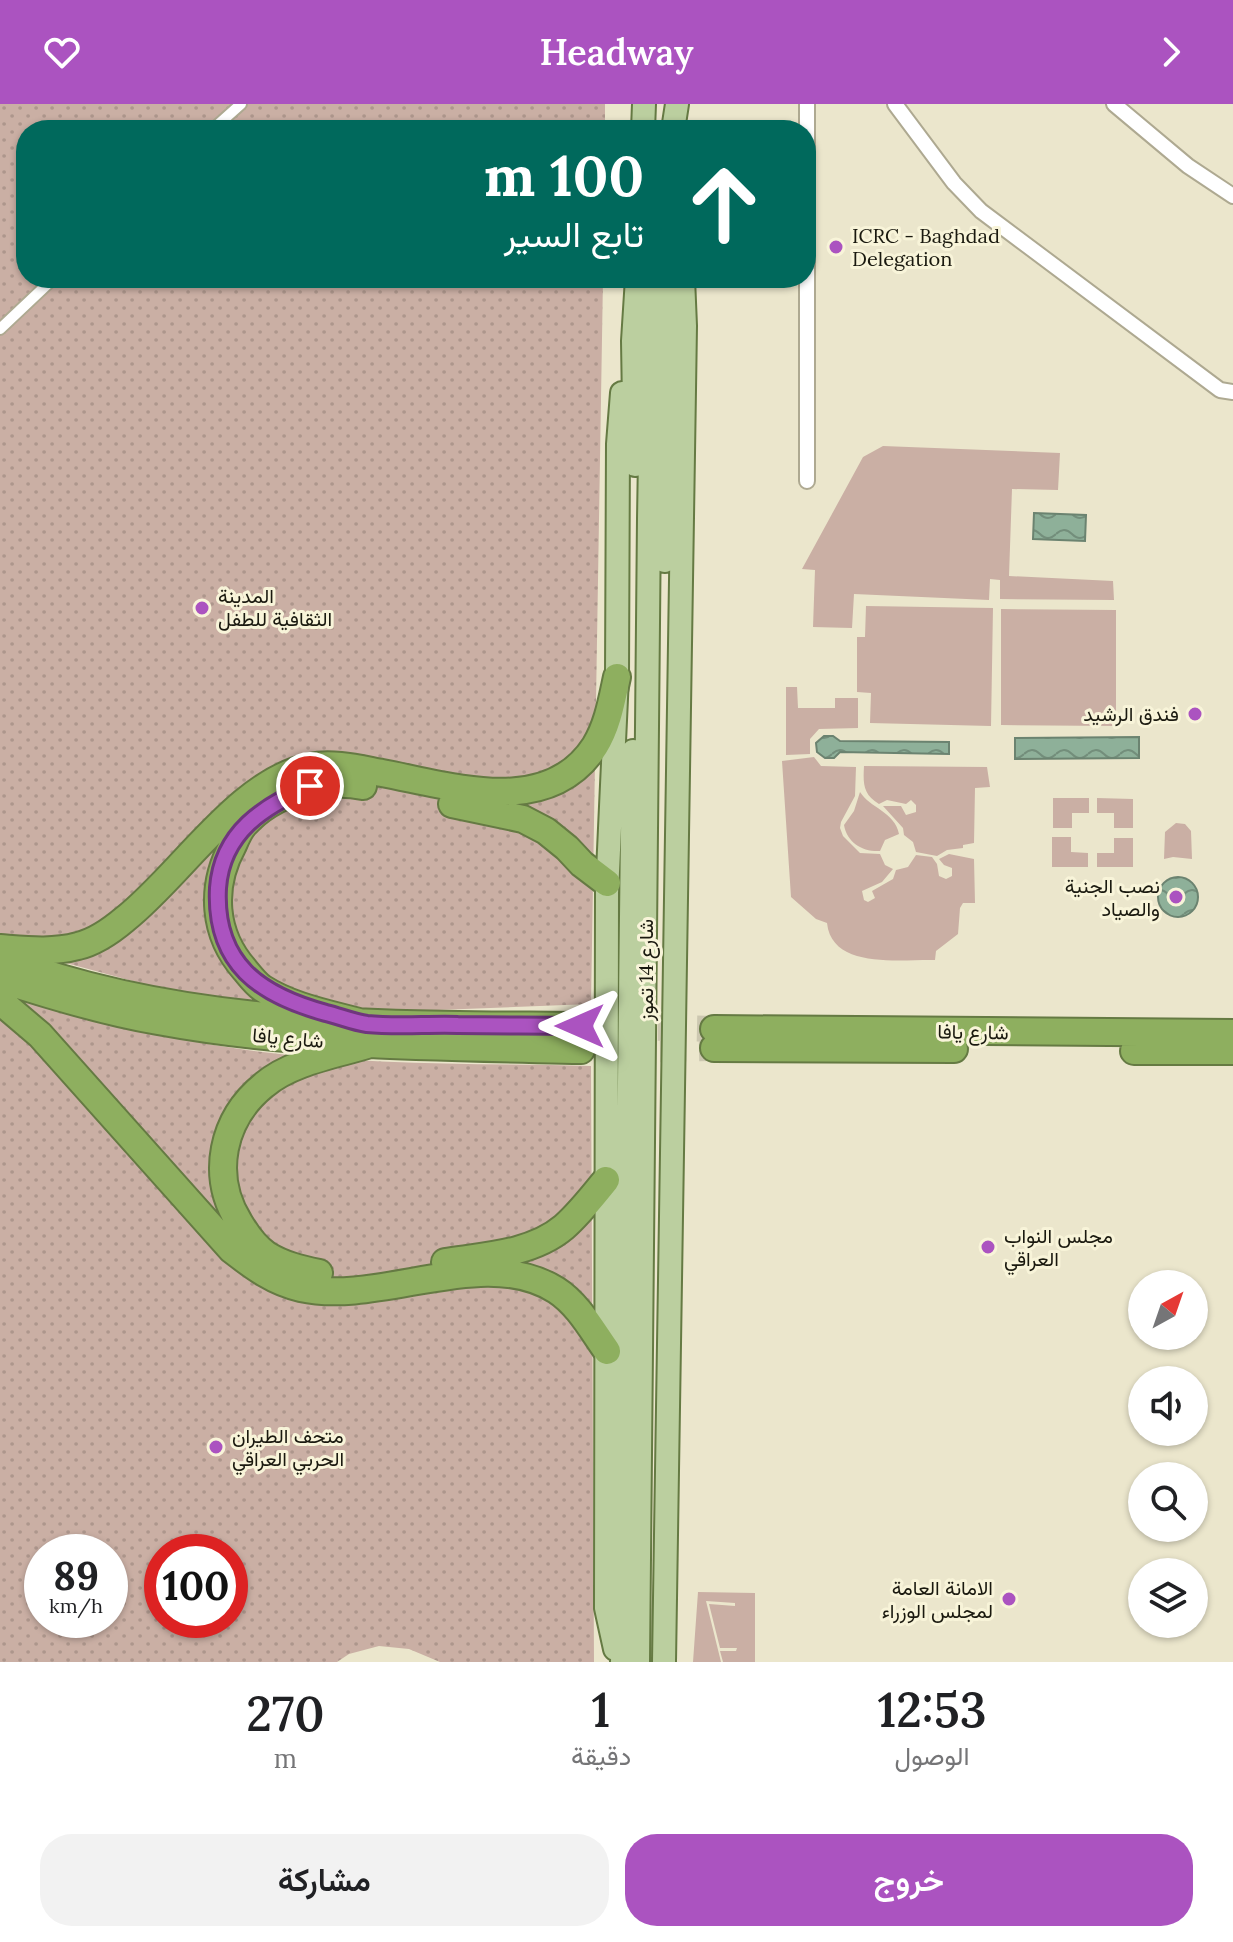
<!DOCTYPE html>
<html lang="ar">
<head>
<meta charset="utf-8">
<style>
	:root { --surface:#fff; --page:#f2f2f2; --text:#202124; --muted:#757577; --accent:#ab53c0 }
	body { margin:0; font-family:Lora,Vazirmatn,serif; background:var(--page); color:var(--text); direction:rtl; height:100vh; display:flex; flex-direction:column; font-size:30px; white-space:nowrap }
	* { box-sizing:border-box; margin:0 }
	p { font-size:26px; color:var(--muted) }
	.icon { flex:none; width:44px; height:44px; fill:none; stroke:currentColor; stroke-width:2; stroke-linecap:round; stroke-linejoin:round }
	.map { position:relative; height:1558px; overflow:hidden; direction:ltr }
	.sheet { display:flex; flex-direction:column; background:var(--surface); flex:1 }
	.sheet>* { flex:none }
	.hud { position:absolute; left:16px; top:16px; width:800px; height:168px; border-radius:32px; box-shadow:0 2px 6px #0004; direction:rtl; background:#00695c; color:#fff; overflow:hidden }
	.needle { width:52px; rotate:40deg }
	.controls { position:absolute; left:1128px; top:1166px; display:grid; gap:16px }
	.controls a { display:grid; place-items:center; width:80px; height:80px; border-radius:50%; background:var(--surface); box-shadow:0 2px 6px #0004; font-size:40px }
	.speed { position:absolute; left:24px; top:1430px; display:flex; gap:16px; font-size:40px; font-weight:700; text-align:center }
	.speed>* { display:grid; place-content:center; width:104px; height:104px; border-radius:50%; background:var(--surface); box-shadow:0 2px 6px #0004; line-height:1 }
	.speed small { font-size:20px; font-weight:400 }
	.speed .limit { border:12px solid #d22; background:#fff; color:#111 }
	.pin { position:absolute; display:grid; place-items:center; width:68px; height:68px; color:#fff; margin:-34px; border:4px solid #fff; border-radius:50%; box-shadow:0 2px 8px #0007 }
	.me { position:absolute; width:88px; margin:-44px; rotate:270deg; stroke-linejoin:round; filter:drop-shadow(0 0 6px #0008) }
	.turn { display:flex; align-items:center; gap:28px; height:168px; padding:0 40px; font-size:36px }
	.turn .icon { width:104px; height:104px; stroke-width:2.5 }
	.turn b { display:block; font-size:56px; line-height:68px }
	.eta { display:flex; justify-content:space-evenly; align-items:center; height:136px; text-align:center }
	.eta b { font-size:48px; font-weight:600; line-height:56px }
	.button { display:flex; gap:16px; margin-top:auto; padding:16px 40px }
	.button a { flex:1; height:92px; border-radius:32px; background:var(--accent); color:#fff; font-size:32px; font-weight:600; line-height:92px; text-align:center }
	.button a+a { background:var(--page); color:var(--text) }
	header { display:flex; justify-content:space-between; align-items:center; height:104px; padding:0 40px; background:var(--accent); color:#fff; font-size:36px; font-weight:600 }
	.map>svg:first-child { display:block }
	.grass { fill:#caafa4 }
	.park { fill:url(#park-dots); fill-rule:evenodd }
	.water { fill:url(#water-waves); stroke:#6b8370; stroke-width:2 }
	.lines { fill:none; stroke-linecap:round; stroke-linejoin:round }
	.motorway-tunnel { stroke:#ccc7b0; stroke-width:26; stroke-dasharray:26 13; stroke-linecap:butt }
	.pedestrian-casing { stroke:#aea991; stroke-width:14 }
	.minor-casing { stroke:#aea991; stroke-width:18 }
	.primary-casing { stroke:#657a43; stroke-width:26 }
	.motorway-casing { stroke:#657a43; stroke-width:30 }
	.pedestrian { stroke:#fff; stroke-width:10 }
	.minor { stroke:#fff; stroke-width:14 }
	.primary { stroke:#bbcf9f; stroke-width:22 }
	.motorway { stroke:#8eaf5f; stroke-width:26 }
	.route-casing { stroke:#6f367d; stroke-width:20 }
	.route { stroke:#ab53c0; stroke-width:14 }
	.poi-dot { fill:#ab53c0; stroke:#f8f4d9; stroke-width:3 }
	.labels { text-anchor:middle; stroke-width:6; stroke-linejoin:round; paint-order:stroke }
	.poi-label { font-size:20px; fill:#1a190f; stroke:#f8f4d9; text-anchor:start }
	.street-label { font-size:20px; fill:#1a190f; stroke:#f8f4d9 }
</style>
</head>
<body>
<header><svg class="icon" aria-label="forward" viewBox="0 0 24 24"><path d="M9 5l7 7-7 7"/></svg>Headway<svg class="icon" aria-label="heart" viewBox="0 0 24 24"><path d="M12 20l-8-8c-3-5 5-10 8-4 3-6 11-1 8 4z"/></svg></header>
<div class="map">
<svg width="1233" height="1558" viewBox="0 0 1233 1558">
	<defs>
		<pattern id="park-dots" width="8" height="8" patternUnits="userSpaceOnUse" patternTransform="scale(2)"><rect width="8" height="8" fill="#caafa4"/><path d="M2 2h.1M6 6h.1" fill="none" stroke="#ad968c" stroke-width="1.8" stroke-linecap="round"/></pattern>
		<pattern id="water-waves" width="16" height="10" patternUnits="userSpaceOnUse" patternTransform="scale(2)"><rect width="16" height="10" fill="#8eb099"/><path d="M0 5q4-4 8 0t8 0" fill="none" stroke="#738e7b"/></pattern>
	</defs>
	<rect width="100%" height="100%" fill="#ebe6cc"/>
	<path class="grass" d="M883,342L1060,349L1058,386L1012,385L1009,472L1113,477L1114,496L1000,495V476L990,475L989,496L854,490L852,524L813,523L815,466L802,465L863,353Z
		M866,502L993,504L991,622L870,619L871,589L857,588V533H865Z
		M1001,505L1116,506V622L1001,621Z
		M786,583H797L798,604H835V594H858V624L819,625L810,635V650L786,651Z
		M814,653L821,662L856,663L855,692L841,718L840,724L843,732L860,749L880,750L885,761L893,765L882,778L862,787L864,796L868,798L875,794L872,787L893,775L896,766L908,763L916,751L932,753L937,760L939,772L946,775L952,772V764L944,761L939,755L949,750L974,755L975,799H963L960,804L958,830L936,847L935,856C901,855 832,866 827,819L816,815L791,793L782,657Z
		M864,662L987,663L990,683L975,684L974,739L963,741V744L947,746L937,752L916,748L913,738L904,731L903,724L883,702H901L906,711L916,708V701L911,696L906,700L887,696L879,700C863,690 863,680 864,662Z
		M860,688C870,704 895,708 899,730L885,736L880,747C863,748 847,739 844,721L854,707Z
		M1053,694H1089V709H1072V724H1053Z
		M1097,694L1133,695V724H1114V709H1097Z
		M1176,719L1185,720L1191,727L1192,755L1173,753L1164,755L1165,728Z
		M1052,733H1071V748L1088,749V763H1052Z
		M1114,734H1133V763H1097V749H1114Z
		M698,1488L755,1489V1558H723L720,1547H736L737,1544H720L709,1500L735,1502V1499L706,1497L721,1558H693Z"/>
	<path class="park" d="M0,0H605V26H26V174H603L591,900L359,909L173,888L44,853L0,835Z
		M0,890C72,905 141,929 214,941C338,962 466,959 591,962L594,1558H440L409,1545L379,1542L349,1550L337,1558H0ZM42,1448H110V1516H42ZM162,1448H230V1516H162Z"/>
	<path class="water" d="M1034,409L1086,411L1085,437L1033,435Z
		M824,632H833L840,637L949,638V650L840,648L834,654H825L817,648L816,639Z
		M1139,633V654L1015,655V634Z
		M1158 793a20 20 0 1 1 40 0a20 20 0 1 1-40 0Z"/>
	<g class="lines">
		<path class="motorway-tunnel" d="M580,922L714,925
			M621,946L714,944"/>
		<defs>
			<path id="pedestrian" d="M212,26L241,0
				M0,225L54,174"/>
			<path id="minor" d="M895,0L954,79L981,107L1220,286L1233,288
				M1114,0L1188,62L1233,92
				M807,377V0"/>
			<path id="primary" d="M643,26L644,0
				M673,26L677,0
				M635,361L633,237L637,174
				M665,457L668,187
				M615,1545L606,1504L607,789L617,573L618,340L622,289
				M622,1558L633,647
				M638,1558L649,415L652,229L655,174
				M664,1558L685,222L683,174"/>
			<path id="motorway" d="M363,682C323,674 273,689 245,720C240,725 236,734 233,741C210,783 213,830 245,866C250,872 255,879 262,884C293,904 331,910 366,920
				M452,700L523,715L546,727L567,744L582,760L607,779
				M0,844C27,846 52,849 78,842C95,838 112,826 125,815C181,771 239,677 310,663C333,658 360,665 382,669C452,682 548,715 595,642C608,621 612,596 617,573
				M0,854C190,925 381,920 580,922
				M0,875C52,892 105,908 158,917C298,943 440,943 581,946
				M0,897L40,931L232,1146C254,1163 274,1178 301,1184C381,1202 483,1140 556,1186C578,1200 592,1226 607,1247
				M714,925L1233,929
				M714,944L954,945
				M1134,947H1233
				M445,1158C484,1152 532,1150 564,1123C579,1110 593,1092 606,1076
				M319,1169C300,1165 283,1161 267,1151C255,1143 246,1130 239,1118C210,1071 222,1015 264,981C291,958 334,951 367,941"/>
		</defs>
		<use href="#pedestrian" class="pedestrian-casing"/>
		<use href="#minor" class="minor-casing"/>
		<use href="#primary" class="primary-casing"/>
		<use href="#motorway" class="motorway-casing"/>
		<use href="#pedestrian" class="pedestrian"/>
		<use href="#minor" class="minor"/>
		<use href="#primary" class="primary"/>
		<use href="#motorway" class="motorway"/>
	</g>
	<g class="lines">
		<defs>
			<path id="route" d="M310,682C264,702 222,728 218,784C214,860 260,891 326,909C339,912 353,918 367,920C397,923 428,920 458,921C499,921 539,922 580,922"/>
		</defs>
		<use href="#route" class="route-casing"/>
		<use href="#route" class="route"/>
	</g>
	<g class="poi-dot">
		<circle cx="836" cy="143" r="8"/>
		<circle cx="202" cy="504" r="8"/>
		<circle cx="1195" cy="610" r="8"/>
		<circle cx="1176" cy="793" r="8"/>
		<circle cx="988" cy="1143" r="8"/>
		<circle cx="216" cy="1343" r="8"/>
		<circle cx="1009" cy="1495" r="8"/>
	</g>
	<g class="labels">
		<g class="poi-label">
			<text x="852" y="139">ICRC - Baghdad<tspan x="852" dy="23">Delegation</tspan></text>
			<text x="218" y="499">المدينة<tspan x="218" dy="23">الثقافية للطفل</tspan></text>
			<text x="1179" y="617" text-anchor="end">فندق الرشيد</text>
			<text x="1160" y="789" text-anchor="end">نصب الجنية<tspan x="1160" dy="23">والصياد</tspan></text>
			<text x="1004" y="1139">مجلس النواب<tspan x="1004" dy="23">العراقي</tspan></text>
			<text x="232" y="1339">متحف الطيران<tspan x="232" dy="23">الحربي العراقي</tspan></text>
			<text x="993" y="1491" text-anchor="end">الامانة العامة<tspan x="993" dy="23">لمجلس الوزراء</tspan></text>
		</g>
		<g class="street-label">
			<text transform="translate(646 866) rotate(-90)" y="7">شارع 14 تموز</text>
			<text transform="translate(973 928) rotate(1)" y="7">شارع يافا</text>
			<text transform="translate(288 934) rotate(5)" y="7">شارع يافا</text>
		</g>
	</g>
</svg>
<div class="controls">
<a><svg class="needle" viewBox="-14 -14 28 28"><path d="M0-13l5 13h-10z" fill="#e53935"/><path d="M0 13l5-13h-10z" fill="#757577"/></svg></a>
<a><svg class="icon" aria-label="sound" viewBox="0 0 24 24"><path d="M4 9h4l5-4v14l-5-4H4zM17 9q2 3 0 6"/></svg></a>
<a><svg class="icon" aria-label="search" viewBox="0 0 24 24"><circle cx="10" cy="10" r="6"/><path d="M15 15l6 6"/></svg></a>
<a><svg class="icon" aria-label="layers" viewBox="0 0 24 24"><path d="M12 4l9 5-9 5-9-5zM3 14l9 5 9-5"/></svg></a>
</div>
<div class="speed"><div>89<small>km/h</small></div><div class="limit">100</div></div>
<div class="pin" style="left:310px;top:682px;background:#d93025"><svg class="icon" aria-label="arrive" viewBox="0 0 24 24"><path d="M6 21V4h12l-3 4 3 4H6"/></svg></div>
<svg class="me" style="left:580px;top:922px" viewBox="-20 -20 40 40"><path d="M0-17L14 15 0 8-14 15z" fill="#ab53c0" stroke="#fff" stroke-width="4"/></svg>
<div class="hud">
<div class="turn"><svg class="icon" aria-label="ahead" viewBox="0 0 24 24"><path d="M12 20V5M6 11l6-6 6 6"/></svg><div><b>100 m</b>تابع السير</div></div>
</div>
</div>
<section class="sheet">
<div class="eta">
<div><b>12:53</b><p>الوصول</p></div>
<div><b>1</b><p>دقيقة</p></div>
<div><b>270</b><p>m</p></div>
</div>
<div class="button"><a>خروج</a><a>مشاركة</a></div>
</section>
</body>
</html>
